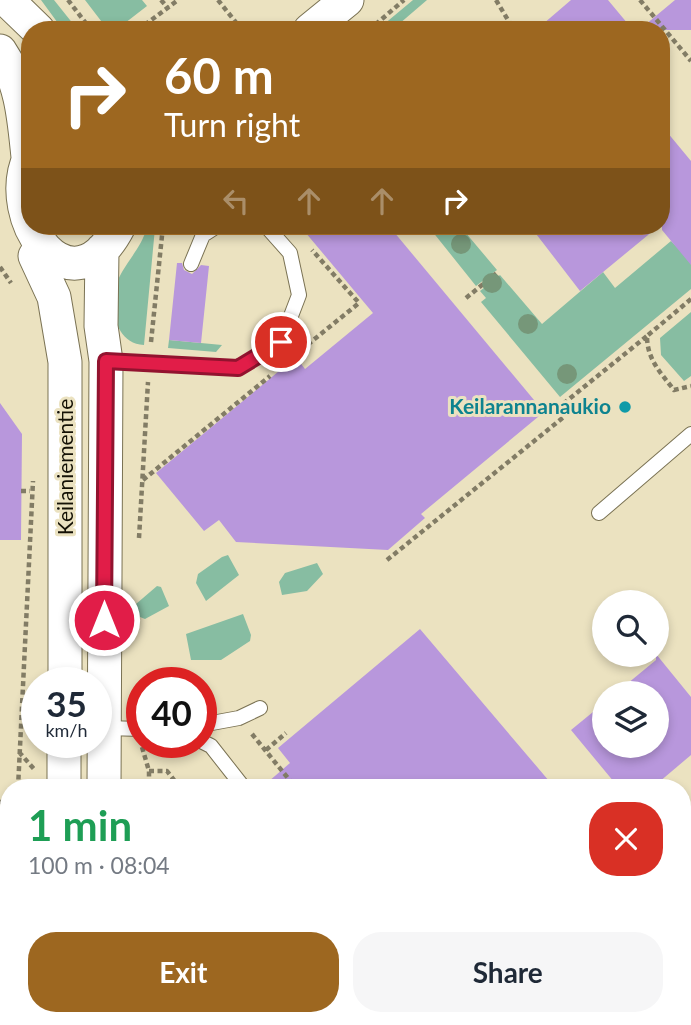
<!DOCTYPE html>
<html lang="en">
<head>
<meta charset="utf-8">
<style>
	:root { --surface:#fff; --page:#f6f6f7; --text:#1f2937; --muted:#747a83; --accent:#9d6720 }
	body { margin:0; font-family:Lato,sans-serif; background:var(--page); color:var(--text); height:100vh; display:flex; flex-direction:column; font-size:26px; white-space:nowrap }
	* { box-sizing:border-box; margin:0 }
	p { font-size:23px; color:var(--muted) }
	.icon { flex:none; width:38px; height:38px; fill:none; stroke:currentColor; stroke-width:2; stroke-linecap:round; stroke-linejoin:round }
	.map { position:relative; flex:1; overflow:hidden }
	.drawer { position:absolute; left:0px; top:779px; width:691px; height:247px; display:flex; flex-direction:column; background:var(--surface); border-radius:28px 28px 0 0; box-shadow:0 4px 10px #0003 }
	.drawer>* { flex:none }
	.hud { position:absolute; left:21px; top:21px; width:649px; height:214px; border-radius:28px; box-shadow:0 4px 10px #0003; background:#9d6720; color:#fff; overflow:hidden }
	.fabs { position:absolute; left:592px; top:590px; display:grid; gap:14px }
	.fabs a { display:grid; place-items:center; width:77px; height:77px; border-radius:50%; background:var(--surface); box-shadow:0 4px 10px #0003; font-size:35px }
	.speed { position:absolute; left:21px; top:667px; display:flex; gap:14px; font-size:35px; font-weight:700; text-align:center }
	.speed>* { display:grid; place-content:center; width:91px; height:91px; border-radius:50%; background:var(--surface); box-shadow:0 4px 10px #0003; line-height:1 }
	.speed small { font-size:18px; font-weight:400 }
	.speed .limit { border:10px solid #d22; background:#fff; color:#111 }
	.pin { position:absolute; display:grid; place-items:center; width:60px; height:60px; color:#fff; margin:-30px; border:4px solid #fff; border-radius:50%; box-shadow:0 2px 7px #0007 }
	.me { position:absolute; width:77px; margin:-38px; rotate:0deg; stroke-linejoin:round; filter:drop-shadow(0 0 5px #0008) }
	.turn { display:flex; align-items:center; gap:24px; height:147px; padding:0 28px; font-size:32px }
	.turn .icon { width:91px; height:91px; stroke-width:2.5 }
	.turn b { display:block; font-size:49px; line-height:60px }
	.lanes { display:flex; align-items:center; height:66px; padding:0 28px; background:#0003; justify-content:center; gap:35px; direction:ltr }
	.lanes .off { opacity:.35 }
	.round { display:grid; place-items:center; flex:none; width:74px; height:74px; border-radius:28px; background:var(--page) }
	.headline { display:flex; align-items:center; justify-content:space-between; height:119px; padding:0 28px }
	h1 { font-size:42px; font-weight:700; line-height:52px; color:#1e9e55 }
	.action { display:flex; gap:14px; margin-top:auto; padding:14px 28px }
	.action a { flex:1; height:80px; border-radius:28px; background:var(--accent); color:#fff; font-size:28px; font-weight:700; line-height:80px; text-align:center }
	.action a+a { background:var(--page); color:var(--text) }
	.map>svg:first-child { display:block }
	.green { fill:#87bda2 }
	.building { fill:#b897dc }
	.lines { fill:none; stroke-linecap:round; stroke-linejoin:round }
	.service-casing { stroke:#7a7253; stroke-width:16 }
	.tertiary-casing { stroke:#7a7253; stroke-width:35 }
	.path { stroke:#827c65; stroke-width:4.5; stroke-dasharray:5 3.5; stroke-linecap:butt }
	.service { stroke:#fff; stroke-width:14 }
	.tertiary { stroke:#fff; stroke-width:33 }
	.tree { fill:#769779 }
	.route-casing { stroke:#92132f; stroke-width:18 }
	.route { stroke:#e11d48; stroke-width:12 }
	.culture-dot { fill:#0f9aa8; stroke:#ebe2c0; stroke-width:2.5 }
	.labels { text-anchor:middle; stroke-width:6; stroke-linejoin:round; paint-order:stroke }
	.culture-label { font-size:21px; font-weight:bold; fill:#0d838f; stroke:#ebe2c0; text-anchor:end }
	.street-label { font-size:21px; fill:#141105; stroke:#ebe2c0 }
</style>
</head>
<body>
<div class="map">
<svg width="691" height="1025" viewBox="0 0 691 1025">
	<rect width="100%" height="100%" fill="#ebe2c0"/>
	<path class="green" d="M41,0H54L78,30H63Z
		M85,0H142L147,6L116,30H108Z
		M413,0H427L392,30H377Z
		M43,226H86C73,237 57,237 43,226Z
		M428,226H460L497,270L476,286Z
		M147,227L155,228L144,345C117,344 111,313 115,290C119,268 141,251 147,227Z
		M671,241L691,261V289L560,397L481,302L486,298L480,291L500,275L542,324L603,272L615,288Z
		M691,312V376L684,381L661,355L660,338Z
		M169,340L222,345L216,352L168,348Z
		M228,555L239,575L206,601L196,583L198,574L222,557Z
		M317,563L323,574L307,591L282,595L279,582L285,573Z
		M157,586L161,587L169,606L145,619L140,617L136,604Z
		M243,614L251,635L250,641L221,660H191L186,634Z
		M140,1017H170L166,1025L139,1023Z
		M242,1017H322V1025H246Z"/>
	<path class="building" d="M571,0H608L633,30H536Z
		M675,0H691V30H639Z
		M662,126L691,161V265L662,230Z
		M300,226H389L544,412L421,514L425,518L388,550L236,542L219,520L204,531L156,473L296,357L305,369L373,313Z
		M530,226H659L580,291Z
		M177,263H182L184,270L192,274L201,265L209,266L201,343L169,340Z
		M0,403L22,434L21,540H0Z
		M420,629L555,788H261L290,763L278,748Z
		M656,654L691,697V755L652,788H619L571,730L604,703V746H656V693H616L656,660Z"/>
	<g class="lines">
		<defs>
			<path id="service" d="M191,264L203,235L217,226
				M106,361L238,368L281,342L299,295L290,253L266,226
				M599,513L691,434
				M201,725L239,718L260,708
				M105,728L142,729
				M201,741L211,746L244,788
				M424,1017L426,1025
				M353,1025L355,1017"/>
			<path id="tertiary" d="M7,0L38,30
				M310,30L347,0
				M0,51C22,83 24,119 28,157
				M30,156C0,220 72,317 119,226
				M102,250L101,326L106,361L104,788
				M35,256L54,297L65,362V682
				M64,788V742
				M57,1025L58,1017
				M94,1025V1017"/>
		</defs>
		<use href="#service" class="service-casing"/>
		<use href="#tertiary" class="tertiary-casing"/>
		<path class="path" d="M68,0L91,30
			M161,0L168,8
			M218,0L242,30
			M496,0L514,30
			M640,0L691,61
			M138,30L178,0
			M369,30L404,0
			M0,267L11,283
			M466,298L498,272
			M691,299L647,336C647,359 660,372 674,390L691,386
			M151,342L163,226
			M301,350L359,303L312,250
			M143,480L270,376
			M21,491H30
			M139,538L148,382
			M387,560L565,416L558,408L647,336
			M252,734L296,788
			M142,747L149,771V788
			M266,750L286,733
			M19,752L34,769
			M149,771H167L180,788
			M18,788L33,481
			M0,802H9
			M0,968L9,965
			M179,1017L180,1025
			M9,1025L10,1017
			M128,1025L129,1017
			M329,1025L330,1017
			M468,1025L469,1017"/>
		<use href="#service" class="service"/>
		<use href="#tertiary" class="tertiary"/>
	</g>
	<g class="tree">
		<circle cx="461" cy="244" r="10"/>
		<circle cx="492" cy="283" r="10"/>
		<circle cx="528" cy="324" r="10"/>
		<circle cx="567" cy="374" r="10"/>
	</g>
	<g class="lines">
		<defs>
			<path id="route" d="M104,620L106,361L238,368L281,342"/>
		</defs>
		<use href="#route" class="route-casing"/>
		<use href="#route" class="route"/>
	</g>
	<circle class="culture-dot" cx="625" cy="407" r="7"/>
	<g class="labels">
		<g class="culture-label">
			<text x="611" y="414">Keilarannanaukio</text>
		</g>
		<g class="street-label">
			<text transform="translate(66 467) rotate(-90)" y="7">Keilaniementie</text>
		</g>
	</g>
</svg>
<div class="fabs">
<a><svg class="icon" aria-label="search" viewBox="0 0 24 24"><circle cx="10" cy="10" r="6"/><path d="M15 15l6 6"/></svg></a>
<a><svg class="icon" aria-label="layers" viewBox="0 0 24 24"><path d="M12 4l9 5-9 5-9-5zM3 14l9 5 9-5"/></svg></a>
</div>
<div class="speed"><div>35<small>km/h</small></div><div class="limit">40</div></div>
<div class="pin" style="left:281px;top:342px;background:#d93025"><svg class="icon" aria-label="arrive" viewBox="0 0 24 24"><path d="M6 21V4h12l-3 4 3 4H6"/></svg></div>
<svg class="me" style="left:104px;top:620px" viewBox="-20 -20 40 40"><circle r="17" fill="#e11d48" stroke="#fff" stroke-width="3"/><path d="M0-11L8 9 0 5-8 9z" fill="#fff"/></svg>
<div class="hud">
<div class="turn"><svg class="icon" aria-label="right" viewBox="0 0 24 24"><path d="M7 20v-9h11M14 6l5 5-5 5"/></svg><div><b>60 m</b>Turn right</div></div>
<div class="lanes"><svg class="icon off" aria-label="left" viewBox="0 0 24 24"><path d="M17 20v-9H6M10 6l-5 5 5 5"/></svg><svg class="icon off" aria-label="ahead" viewBox="0 0 24 24"><path d="M12 20V5M6 11l6-6 6 6"/></svg><svg class="icon off" aria-label="ahead" viewBox="0 0 24 24"><path d="M12 20V5M6 11l6-6 6 6"/></svg><svg class="icon" aria-label="right" viewBox="0 0 24 24"><path d="M7 20v-9h11M14 6l5 5-5 5"/></svg></div>
</div>
<section class="drawer">
<div class="headline"><div><h1>1 min</h1><p>100 m · 08:04</p></div><a class="round" style="background:#d93025;color:#fff"><svg class="icon" aria-label="close" viewBox="0 0 24 24"><path d="M6 6l12 12M18 6L6 18"/></svg></a></div>
<div class="action"><a>Exit</a><a>Share</a></div>
</section>
</div>
</body>
</html>
